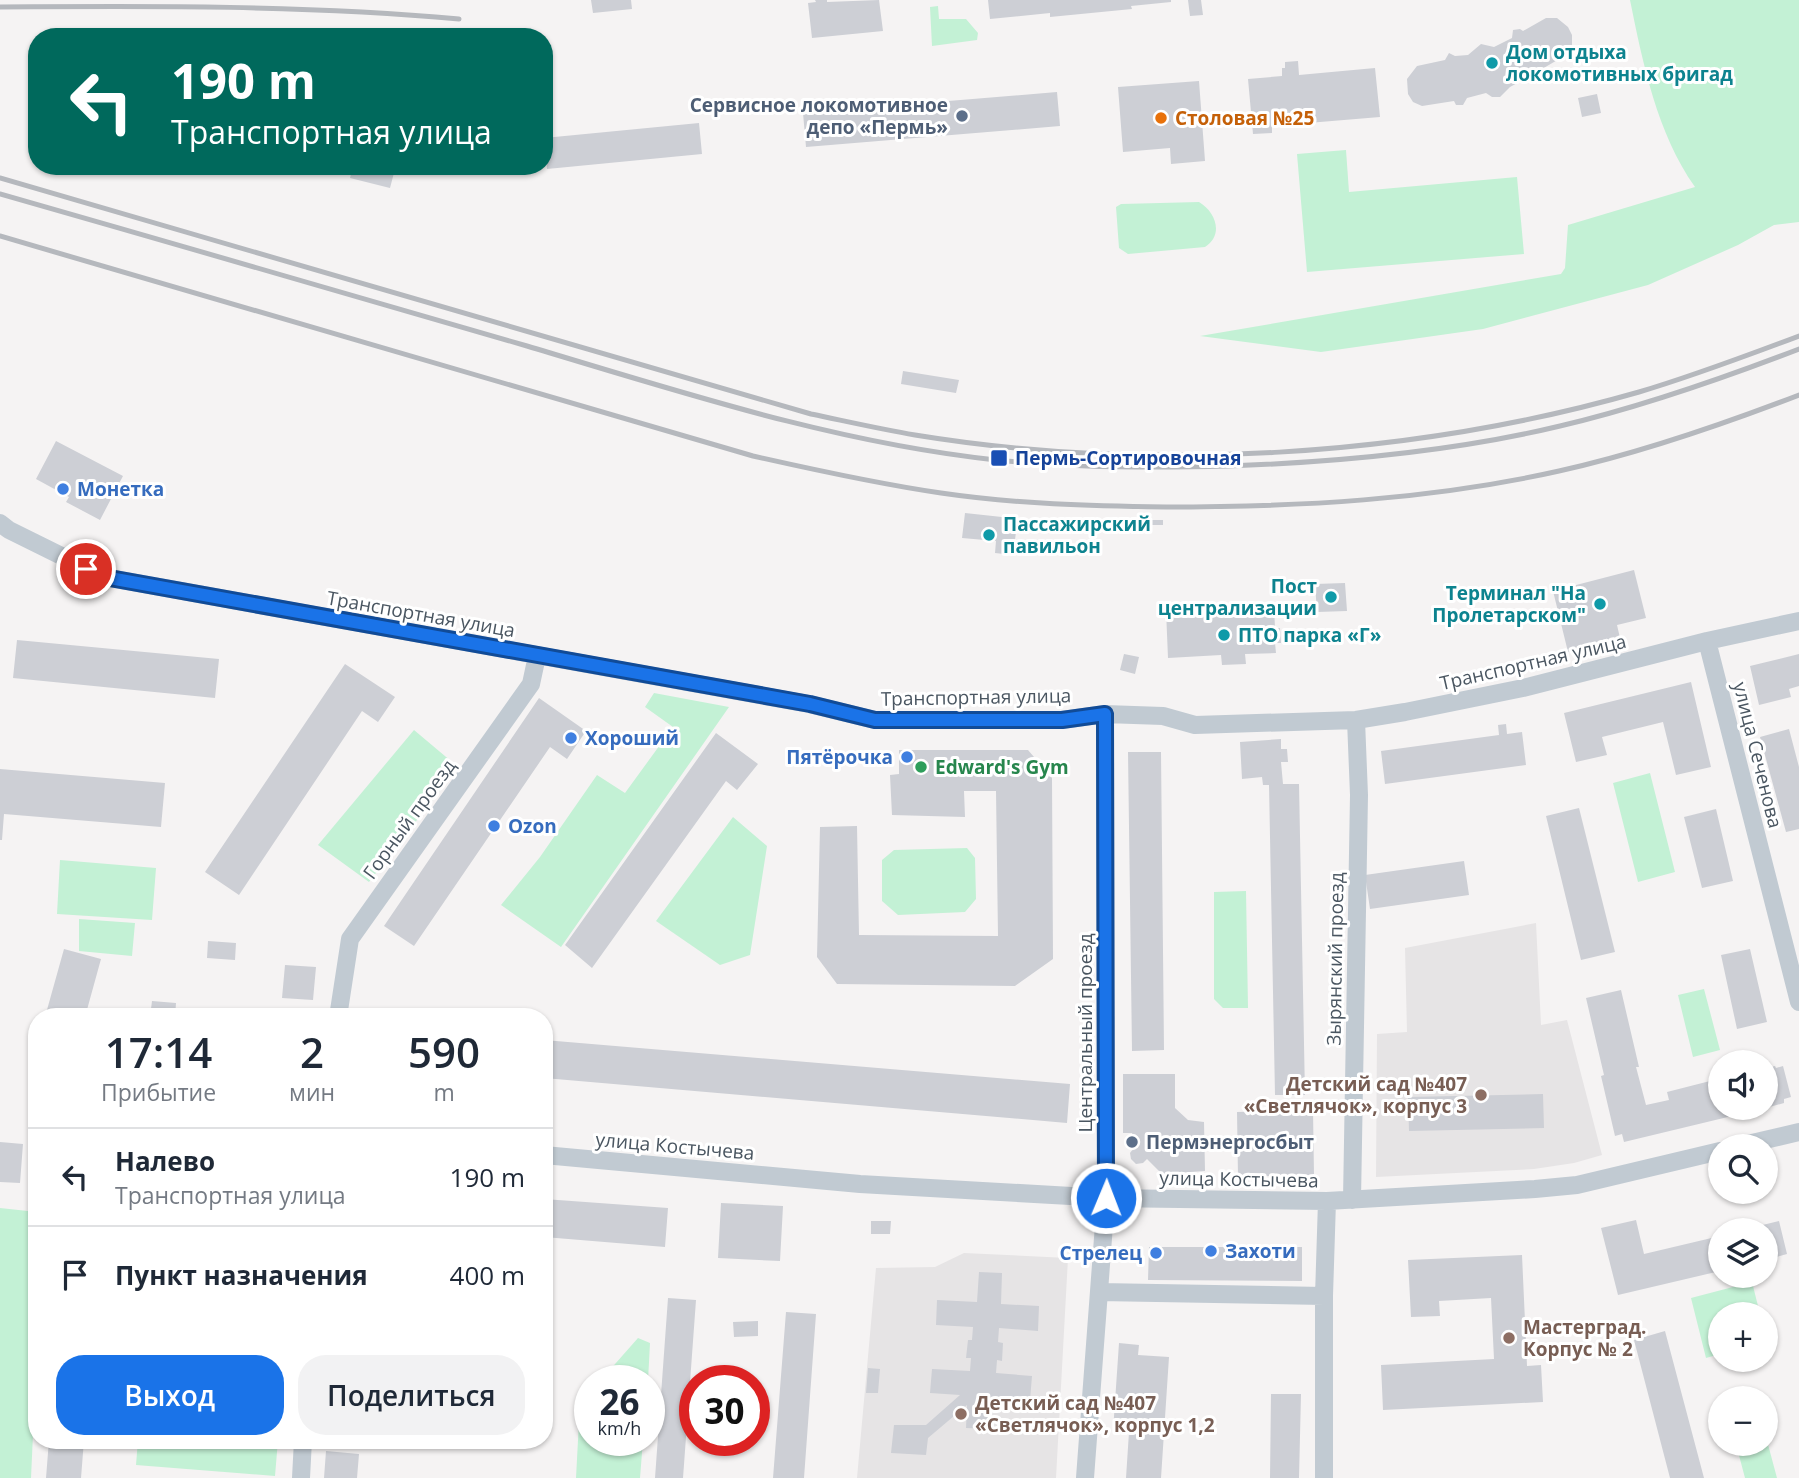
<!DOCTYPE html>
<html lang="ru">
<head>
<meta charset="utf-8">
<style>
	:root { --surface:#fff; --page:#f2f2f3; --text:#1f2937; --muted:#747a83; --line:#e0e1e3; --accent:#1a73e8 }
	body { margin:0; font-family:"Open Sans",sans-serif; background:var(--page); color:var(--text); height:100vh; display:flex; flex-direction:column; font-size:26px; white-space:nowrap }
	* { box-sizing:border-box; margin:0 }
	p { font-size:23px; color:var(--muted) }
	.icon { flex:none; width:38px; height:38px; fill:none; stroke:currentColor; stroke-width:2; stroke-linecap:round; stroke-linejoin:round }
	.map { position:relative; flex:1; overflow:hidden }
	.drawer { position:absolute; left:28px; top:1008px; width:525px; height:441px; display:flex; flex-direction:column; background:var(--surface); border-radius:28px; box-shadow:0 2px 5px #0004 }
	.drawer>* { flex:none }
	.top-card { position:absolute; left:28px; top:28px; width:525px; height:147px; border-radius:28px; box-shadow:0 2px 5px #0004; background:#00695c; color:#fff; overflow:hidden }
	.tools { position:absolute; left:1708px; top:1050px; display:grid; gap:14px }
	.tools a { display:grid; place-items:center; width:70px; height:70px; border-radius:50%; background:var(--surface); box-shadow:0 2px 5px #0004; font-size:35px }
	.speed { position:absolute; left:574px; top:1365px; display:flex; gap:14px; font-size:35px; font-weight:700; text-align:center }
	.speed>* { display:grid; place-content:center; width:91px; height:91px; border-radius:50%; background:var(--surface); box-shadow:0 2px 5px #0004; line-height:1 }
	.speed small { font-size:18px; font-weight:400 }
	.speed .limit { border:10px solid #d22; background:#fff; color:#111 }
	.pin { position:absolute; display:grid; place-items:center; width:60px; height:60px; color:#fff; margin:-30px; border:4px solid #fff; border-radius:50%; box-shadow:0 2px 7px #0007 }
	.me { position:absolute; width:77px; margin:-38px; rotate:1deg; stroke-linejoin:round; filter:drop-shadow(0 0 5px #0008) }
	.turn { display:flex; align-items:center; gap:24px; height:147px; padding:0 28px; font-size:32px }
	.turn .icon { width:91px; height:91px; stroke-width:2.5 }
	.turn b { display:block; font-size:49px; line-height:60px }
	.eta { display:flex; justify-content:space-evenly; align-items:center; height:119px; text-align:center }
	.eta b { font-size:42px; font-weight:600; line-height:49px }
	.action { display:flex; gap:14px; margin-top:auto; padding:14px 28px }
	.action a { flex:1; height:80px; border-radius:28px; background:var(--accent); color:#fff; font-size:28px; font-weight:600; line-height:80px; text-align:center }
	.action a+a { background:var(--page); color:var(--text) }
	ul { padding:0; list-style:none }
	li { display:flex; align-items:center; gap:21px; height:98px; padding:0 28px; border-top:2px solid var(--line) }
	li div { flex:1 }
	li b { display:block; font-size:26px }
	li em { font-style:normal }
	.map>svg:first-child { display:block }
	.education { fill:#e6e4e5 }
	.green { fill:#c3f1d5 }
	.building { fill:#cdcfd5 }
	.lines { fill:none; stroke-linecap:round; stroke-linejoin:round }
	.minor { stroke:#c1cad2; stroke-width:18 }
	.rail { stroke:#b5b8bd; stroke-width:5 }
	.route-casing { stroke:#114b97; stroke-width:18 }
	.route { stroke:#1a73e8; stroke-width:12 }
	.culture-dot { fill:#0f9aa8; stroke:#fff; stroke-width:2.5 }
	.service-dot { fill:#5c6f8a; stroke:#fff; stroke-width:2.5 }
	.food-dot { fill:#e8710a; stroke:#fff; stroke-width:2.5 }
	.transit-dot { fill:#1a4fb4; stroke:#fff; stroke-width:2.5 }
	.shop-dot { fill:#3f7fe0; stroke:#fff; stroke-width:2.5 }
	.leisure-dot { fill:#2e9e5b; stroke:#fff; stroke-width:2.5 }
	.education-dot { fill:#8d6e63; stroke:#fff; stroke-width:2.5 }
	.labels { text-anchor:middle; stroke-width:6; stroke-linejoin:round; paint-order:stroke }
	.culture-label { font-size:19px; font-weight:bold; fill:#0d838f; stroke:#fff; text-anchor:start }
	.service-label { font-size:19px; font-weight:bold; fill:#4e5e75; stroke:#fff; text-anchor:end }
	.food-label { font-size:19px; font-weight:bold; fill:#c56008; stroke:#fff; text-anchor:start }
	.transit-label { font-size:19px; font-weight:bold; fill:#164399; stroke:#fff; text-anchor:start }
	.shop-label { font-size:19px; font-weight:bold; fill:#366cbe; stroke:#fff; text-anchor:start }
	.street-label { font-size:19px; fill:#4a5661; stroke:#fff }
	.leisure-label { font-size:19px; font-weight:bold; fill:#27864d; stroke:#fff; text-anchor:start }
	.education-label { font-size:19px; font-weight:bold; fill:#785e54; stroke:#fff; text-anchor:start }
</style>
</head>
<body>
<div class="map">
<svg width="1799" height="1478" viewBox="0 0 1799 1478">
	<rect width="100%" height="100%" fill="#f5f3f3"/>
	<path class="education" d="M1536,923L1541,1025L1567,1020L1602,1155L1574,1163L1534,1169L1376,1177L1377,1034L1407,1032L1405,948Z
		M964,1253L1068,1258L1056,1478H857L876,1268L935,1267Z"/>
	<path class="green" d="M1630,0H1799V222L1774,225L1738,245L1648,285L1483,329L1321,352L1200,336L1561,274L1565,268L1568,225L1695,187C1657,133 1643,64 1630,0Z
		M938,6L939,19H966L978,33L977,40L932,46L930,7Z
		M1346,150L1349,192L1517,177L1524,254L1307,272L1297,154Z
		M1199,202C1216,212 1224,235 1205,247L1128,254L1119,248L1116,207L1121,204Z
		M654,693L729,707L561,947L501,905L540,857L597,775L625,793L673,727L645,707Z
		M414,730L458,767L369,882L318,845Z
		M1650,773L1675,872L1638,882L1613,783Z
		M733,817L767,846L750,955L720,965L656,921Z
		M967,848L975,858L976,899L965,912L898,915L882,901V860L894,850Z
		M60,860L156,868L152,920L57,914Z
		M1246,891L1248,1008H1223L1214,999V892Z
		M79,919L135,923L132,956L79,951Z
		M1704,989L1720,1050L1693,1057L1678,995Z
		M0,1208L37,1212V1346L31,1478H0Z
		M1752,1282L1760,1314H1720V1354L1706,1358L1691,1298Z
		M638,1338L650,1343L648,1381H600Z
		M590,1392V1440H643L640,1478H576L580,1402Z
		M1766,1437L1777,1478H1745L1736,1444H1766Z
		M138,1440H278L275,1476L136,1465Z"/>
	<path class="building" d="M591,0H631L632,9L593,13Z
		M815,0H827V2L879,0L883,31L812,38L808,3L816,2Z
		M988,0H1171V2L1131,6L1132,9L1050,17V13L990,19Z
		M1188,0H1201L1203,15L1190,16Z
		M1546,18H1557L1568,27L1572,35V46L1566,55L1542,69L1540,77L1532,75L1510,87L1500,97H1492L1486,93L1467,98L1463,105H1456L1454,101L1422,106L1413,102L1408,94L1407,79L1417,66L1445,60L1449,53L1455,56L1468,55L1481,44L1494,47L1512,38L1513,30L1520,29L1523,31Z
		M1298,61L1299,75L1375,68L1380,117L1272,126V133L1253,134L1248,79L1282,76V68H1285V62Z
		M1199,81L1205,161L1171,164L1170,148L1123,152L1118,87Z
		M1057,92L1060,126L806,147L803,113Z
		M1597,94L1601,113L1582,117L1578,98Z
		M699,123L702,154L547,169L544,138Z
		M353,166H383L395,169L390,188L350,178Z
		M903,371L959,380L956,393L901,384Z
		M56,441L123,476L100,520L66,502L69,497L36,479Z
		M965,513L1020,519L1019,532H1016L1013,555L995,553L996,541L962,538Z
		M1131,520H1163V525H1130Z
		M1634,570L1646,618L1617,625L1620,638L1568,652L1553,591Z
		M1345,583L1347,611L1317,612L1315,584Z
		M1274,606L1275,628H1280L1281,643H1275L1276,653L1245,654L1246,664L1222,665L1221,655L1168,658L1166,610Z
		M17,640L219,659L215,698L13,678Z
		M1124,654L1139,657L1135,674L1120,670Z
		M1799,654V686L1789,689L1791,697L1759,705L1750,666Z
		M345,664L395,697L378,722L362,711L239,895L205,872Z
		M1691,682L1711,767L1676,775L1663,722L1602,737L1607,755L1576,762L1564,713Z
		M539,698L586,731L567,759L550,747L414,946L384,926Z
		M1506,724L1507,734L1522,732L1526,765L1385,784L1381,751L1499,735L1498,725Z
		M1789,729L1799,767V829L1786,832L1760,737Z
		M716,733L758,764L737,790L726,781L592,968L565,945Z
		M1281,739V749H1287L1288,762H1281L1283,784H1299L1305,1095H1275L1269,785H1263L1262,777L1242,779L1240,742Z
		M899,750H1028L1052,778L1053,959L1015,986L837,984L817,957L820,827L857,826L859,935L998,936L996,791H964L965,817L892,815L890,775L899,774Z
		M1128,752H1161L1164,1050L1132,1051Z
		M0,769L165,783L161,827L4,814L2,840H0Z
		M1579,808L1615,952L1581,960L1546,816Z
		M1716,809L1733,881L1702,888L1684,817Z
		M1464,861L1469,895L1370,909L1365,875Z
		M208,941L236,943L235,960L207,958Z
		M64,949L101,959L85,1017H45Z
		M1750,949L1767,1022L1737,1029L1721,955Z
		M285,965L316,967L313,1000L282,998Z
		M1621,990L1639,1067H1636L1646,1105L1669,1100L1667,1092L1714,1080L1715,1084L1720,1083V1108L1761,1109L1624,1142L1622,1134L1615,1136L1601,1076L1604,1075L1586,998Z
		M152,1001L176,1003L175,1017H150Z
		M544,1040L1070,1084L1067,1123L544,1078Z
		M36,1051H37V1083L28,1080Z
		M1775,1066L1776,1068L1783,1066L1791,1097L1784,1099V1103L1766,1108V1068Z
		M1123,1074H1175V1108L1188,1120L1204,1122L1205,1171L1162,1174L1147,1159L1143,1163L1136,1164L1131,1159L1130,1153L1133,1149L1132,1133H1123Z
		M1543,1094L1544,1128L1409,1131L1408,1097Z
		M1313,1110L1314,1175L1238,1177L1237,1112Z
		M0,1142L23,1144L20,1183L0,1182Z
		M544,1199L668,1208L665,1247L544,1237Z
		M721,1203L783,1206L780,1261L718,1258Z
		M1636,1220L1644,1254L1720,1236V1271L1618,1295L1601,1228Z
		M871,1221H891L890,1234H871Z
		M1779,1221L1787,1254L1766,1260V1230L1746,1229Z
		M1149,1247H1302V1281L1148,1280Z
		M1522,1255L1527,1366L1541,1365L1543,1402L1383,1410L1381,1365L1494,1359L1491,1298L1439,1301L1440,1316L1411,1317L1408,1260Z
		M979,1272L1002,1273L1001,1304L1039,1306L1038,1331L999,1328L998,1342L1003,1343L1002,1361L997,1360L996,1373L1032,1376L1030,1400L993,1398L991,1429L966,1428L967,1405L928,1438L926,1455L891,1453L894,1425H926L960,1395L930,1393L932,1369L970,1371L971,1358H966L968,1340H972L973,1327L936,1325L937,1300L977,1302Z
		M668,1298L696,1300L683,1478H655Z
		M786,1312L816,1314L804,1478H773Z
		M758,1321V1336L734,1337L733,1322Z
		M1665,1331L1704,1478H1670L1634,1340Z
		M1119,1343L1139,1345L1138,1355L1169,1357L1161,1478H1126L1129,1432L1113,1431Z
		M868,1368L880,1369L878,1393H866Z
		M1271,1394H1301L1299,1478H1270Z
		M49,1440H84L81,1478H46Z
		M487,1440H516V1447L487,1445Z
		M326,1451L359,1454L357,1478H324Z"/>
	<g class="lines">
		<path class="minor" d="M0,523L9,530L104,577L809,704L875,720H1062L1105,714L1163,716L1195,725L1356,720L1405,712L1523,688L1707,641L1799,621
			M1707,641L1799,1002
			M338,1017L350,939L531,684L537,656
			M1739,1146L1799,1132
			M544,1155L860,1184L1106,1198L1327,1201L1535,1189L1577,1185L1720,1151
			M1352,1200L1359,795L1356,720
			M1099,1292L1324,1296
			M301,1478L303,1440
			M1085,1478L1106,1198L1105,714
			M1324,1478V1296L1327,1201"/>
		<path class="rail" d="M0,7C153,6 307,5 459,19
			M0,178L811,414C845,421 880,429 915,435C1147,473 1413,457 1639,392C1693,376 1746,356 1799,336
			M0,194C176,244 352,295 527,346C681,392 836,443 996,460C1073,468 1151,468 1228,466C1340,462 1452,452 1560,426C1641,407 1721,379 1799,349
			M0,236L753,456C815,470 878,484 941,493C1016,504 1091,506 1166,507C1298,507 1430,500 1559,471C1640,453 1721,425 1799,395"/>
	</g>
	<g class="lines">
		<defs>
			<path id="route" d="M86,569L104,577L810,704L875,720H1062L1105,714L1106,1198"/>
		</defs>
		<use href="#route" class="route-casing"/>
		<use href="#route" class="route"/>
	</g>
	<g class="culture-dot">
		<circle cx="1492" cy="63" r="7"/>
		<circle cx="989" cy="535" r="7"/>
		<circle cx="1331" cy="597" r="7"/>
		<circle cx="1600" cy="604" r="7"/>
		<circle cx="1224" cy="635" r="7"/>
	</g>
	<g class="service-dot">
		<circle cx="962" cy="116" r="7"/>
		<circle cx="1132" cy="1142" r="7"/>
	</g>
	<circle class="food-dot" cx="1161" cy="118" r="7"/>
	<rect class="transit-dot" x="990" y="449" width="18" height="18" rx="3.5"/>
	<g class="shop-dot">
		<circle cx="63" cy="489" r="7"/>
		<circle cx="571" cy="738" r="7"/>
		<circle cx="907" cy="757" r="7"/>
		<circle cx="494" cy="826" r="7"/>
		<circle cx="1211" cy="1251" r="7"/>
		<circle cx="1156" cy="1253" r="7"/>
	</g>
	<circle class="leisure-dot" cx="921" cy="767" r="7"/>
	<g class="education-dot">
		<circle cx="1481" cy="1095" r="7"/>
		<circle cx="1509" cy="1338" r="7"/>
		<circle cx="961" cy="1414" r="7"/>
	</g>
	<g class="labels">
		<g class="culture-label">
			<text x="1506" y="59">Дом отдыха<tspan x="1506" dy="22">локомотивных бригад</tspan></text>
			<text x="1003" y="531">Пассажирский<tspan x="1003" dy="22">павильон</tspan></text>
			<text x="1317" y="593" text-anchor="end">Пост<tspan x="1317" dy="22">централизации</tspan></text>
			<text x="1586" y="600" text-anchor="end">Терминал "На<tspan x="1586" dy="22">Пролетарском"</tspan></text>
			<text x="1238" y="642">ПТО парка «Г»</text>
		</g>
		<g class="service-label">
			<text x="948" y="112">Сервисное локомотивное<tspan x="948" dy="22">депо «Пермь»</tspan></text>
			<text x="1146" y="1149" text-anchor="start">Пермэнергосбыт</text>
		</g>
		<g class="food-label">
			<text x="1175" y="125">Столовая №25</text>
		</g>
		<g class="transit-label">
			<text x="1015" y="465">Пермь-Сортировочная</text>
		</g>
		<g class="shop-label">
			<text x="77" y="496">Монетка</text>
			<text x="585" y="745">Хороший</text>
			<text x="893" y="764" text-anchor="end">Пятёрочка</text>
			<text x="508" y="833">Ozon</text>
			<text x="1225" y="1258">Захоти</text>
			<text x="1142" y="1260" text-anchor="end">Стрелец</text>
		</g>
		<g class="street-label">
			<text transform="translate(421 614) rotate(10)" y="7">Транспортная улица</text>
			<text transform="translate(1533 662) rotate(-13)" y="7">Транспортная улица</text>
			<text transform="translate(976 697) rotate(-1)" y="7">Транспортная улица</text>
			<text transform="translate(1758 755) rotate(76)" y="7">улица Сеченова</text>
			<text transform="translate(409 819) rotate(-54)" y="7">Горный проезд</text>
			<text transform="translate(1335 959) rotate(-89)" y="7">Зырянский проезд</text>
			<text transform="translate(1085 1033) rotate(-90)" y="7">Центральный проезд</text>
			<text transform="translate(675 1146) rotate(5)" y="7">улица Костычева</text>
			<text transform="translate(1239 1179) rotate(1)" y="7">улица Костычева</text>
		</g>
		<g class="leisure-label">
			<text x="935" y="774">Edward's Gym</text>
		</g>
		<g class="education-label">
			<text x="1467" y="1091" text-anchor="end">Детский сад №407<tspan x="1467" dy="22">«Светлячок», корпус 3</tspan></text>
			<text x="1523" y="1334">Мастерград.<tspan x="1523" dy="22">Корпус № 2</tspan></text>
			<text x="975" y="1410">Детский сад №407<tspan x="975" dy="22">«Светлячок», корпус 1,2</tspan></text>
		</g>
	</g>
</svg>
<div class="tools">
<a><svg class="icon" aria-label="sound" viewBox="0 0 24 24"><path d="M4 9h4l5-4v14l-5-4H4zM17 9q2 3 0 6"/></svg></a>
<a><svg class="icon" aria-label="search" viewBox="0 0 24 24"><circle cx="10" cy="10" r="6"/><path d="M15 15l6 6"/></svg></a>
<a><svg class="icon" aria-label="layers" viewBox="0 0 24 24"><path d="M12 4l9 5-9 5-9-5zM3 14l9 5 9-5"/></svg></a>
<a>+</a>
<a>−</a>
</div>
<div class="speed"><div>26<small>km/h</small></div><div class="limit">30</div></div>
<div class="pin" style="left:86px;top:569px;background:#d93025"><svg class="icon" aria-label="arrive" viewBox="0 0 24 24"><path d="M6 21V4h12l-3 4 3 4H6"/></svg></div>
<svg class="me" style="left:1106px;top:1198px" viewBox="-20 -20 40 40"><circle r="17" fill="#1a73e8" stroke="#fff" stroke-width="3"/><path d="M0-11L8 9 0 5-8 9z" fill="#fff"/></svg>
<div class="top-card">
<div class="turn"><svg class="icon" aria-label="left" viewBox="0 0 24 24"><path d="M17 20v-9H6M10 6l-5 5 5 5"/></svg><div><b>190 m</b>Транспортная улица</div></div>
</div>
<section class="drawer">
<div class="eta">
<div><b>17:14</b><p>Прибытие</p></div>
<div><b>2</b><p>мин</p></div>
<div><b>590</b><p>m</p></div>
</div>
<ul>
<li><svg class="icon" aria-label="left" viewBox="0 0 24 24"><path d="M17 20v-9H6M10 6l-5 5 5 5"/></svg><div><b>Налево</b><p>Транспортная улица</p></div><em>190 m</em></li>
<li><svg class="icon" aria-label="arrive" viewBox="0 0 24 24"><path d="M6 21V4h12l-3 4 3 4H6"/></svg><div><b>Пункт назначения</b></div><em>400 m</em></li>
</ul>
<div class="action"><a>Выход</a><a>Поделиться</a></div>
</section>
</div>
</body>
</html>
